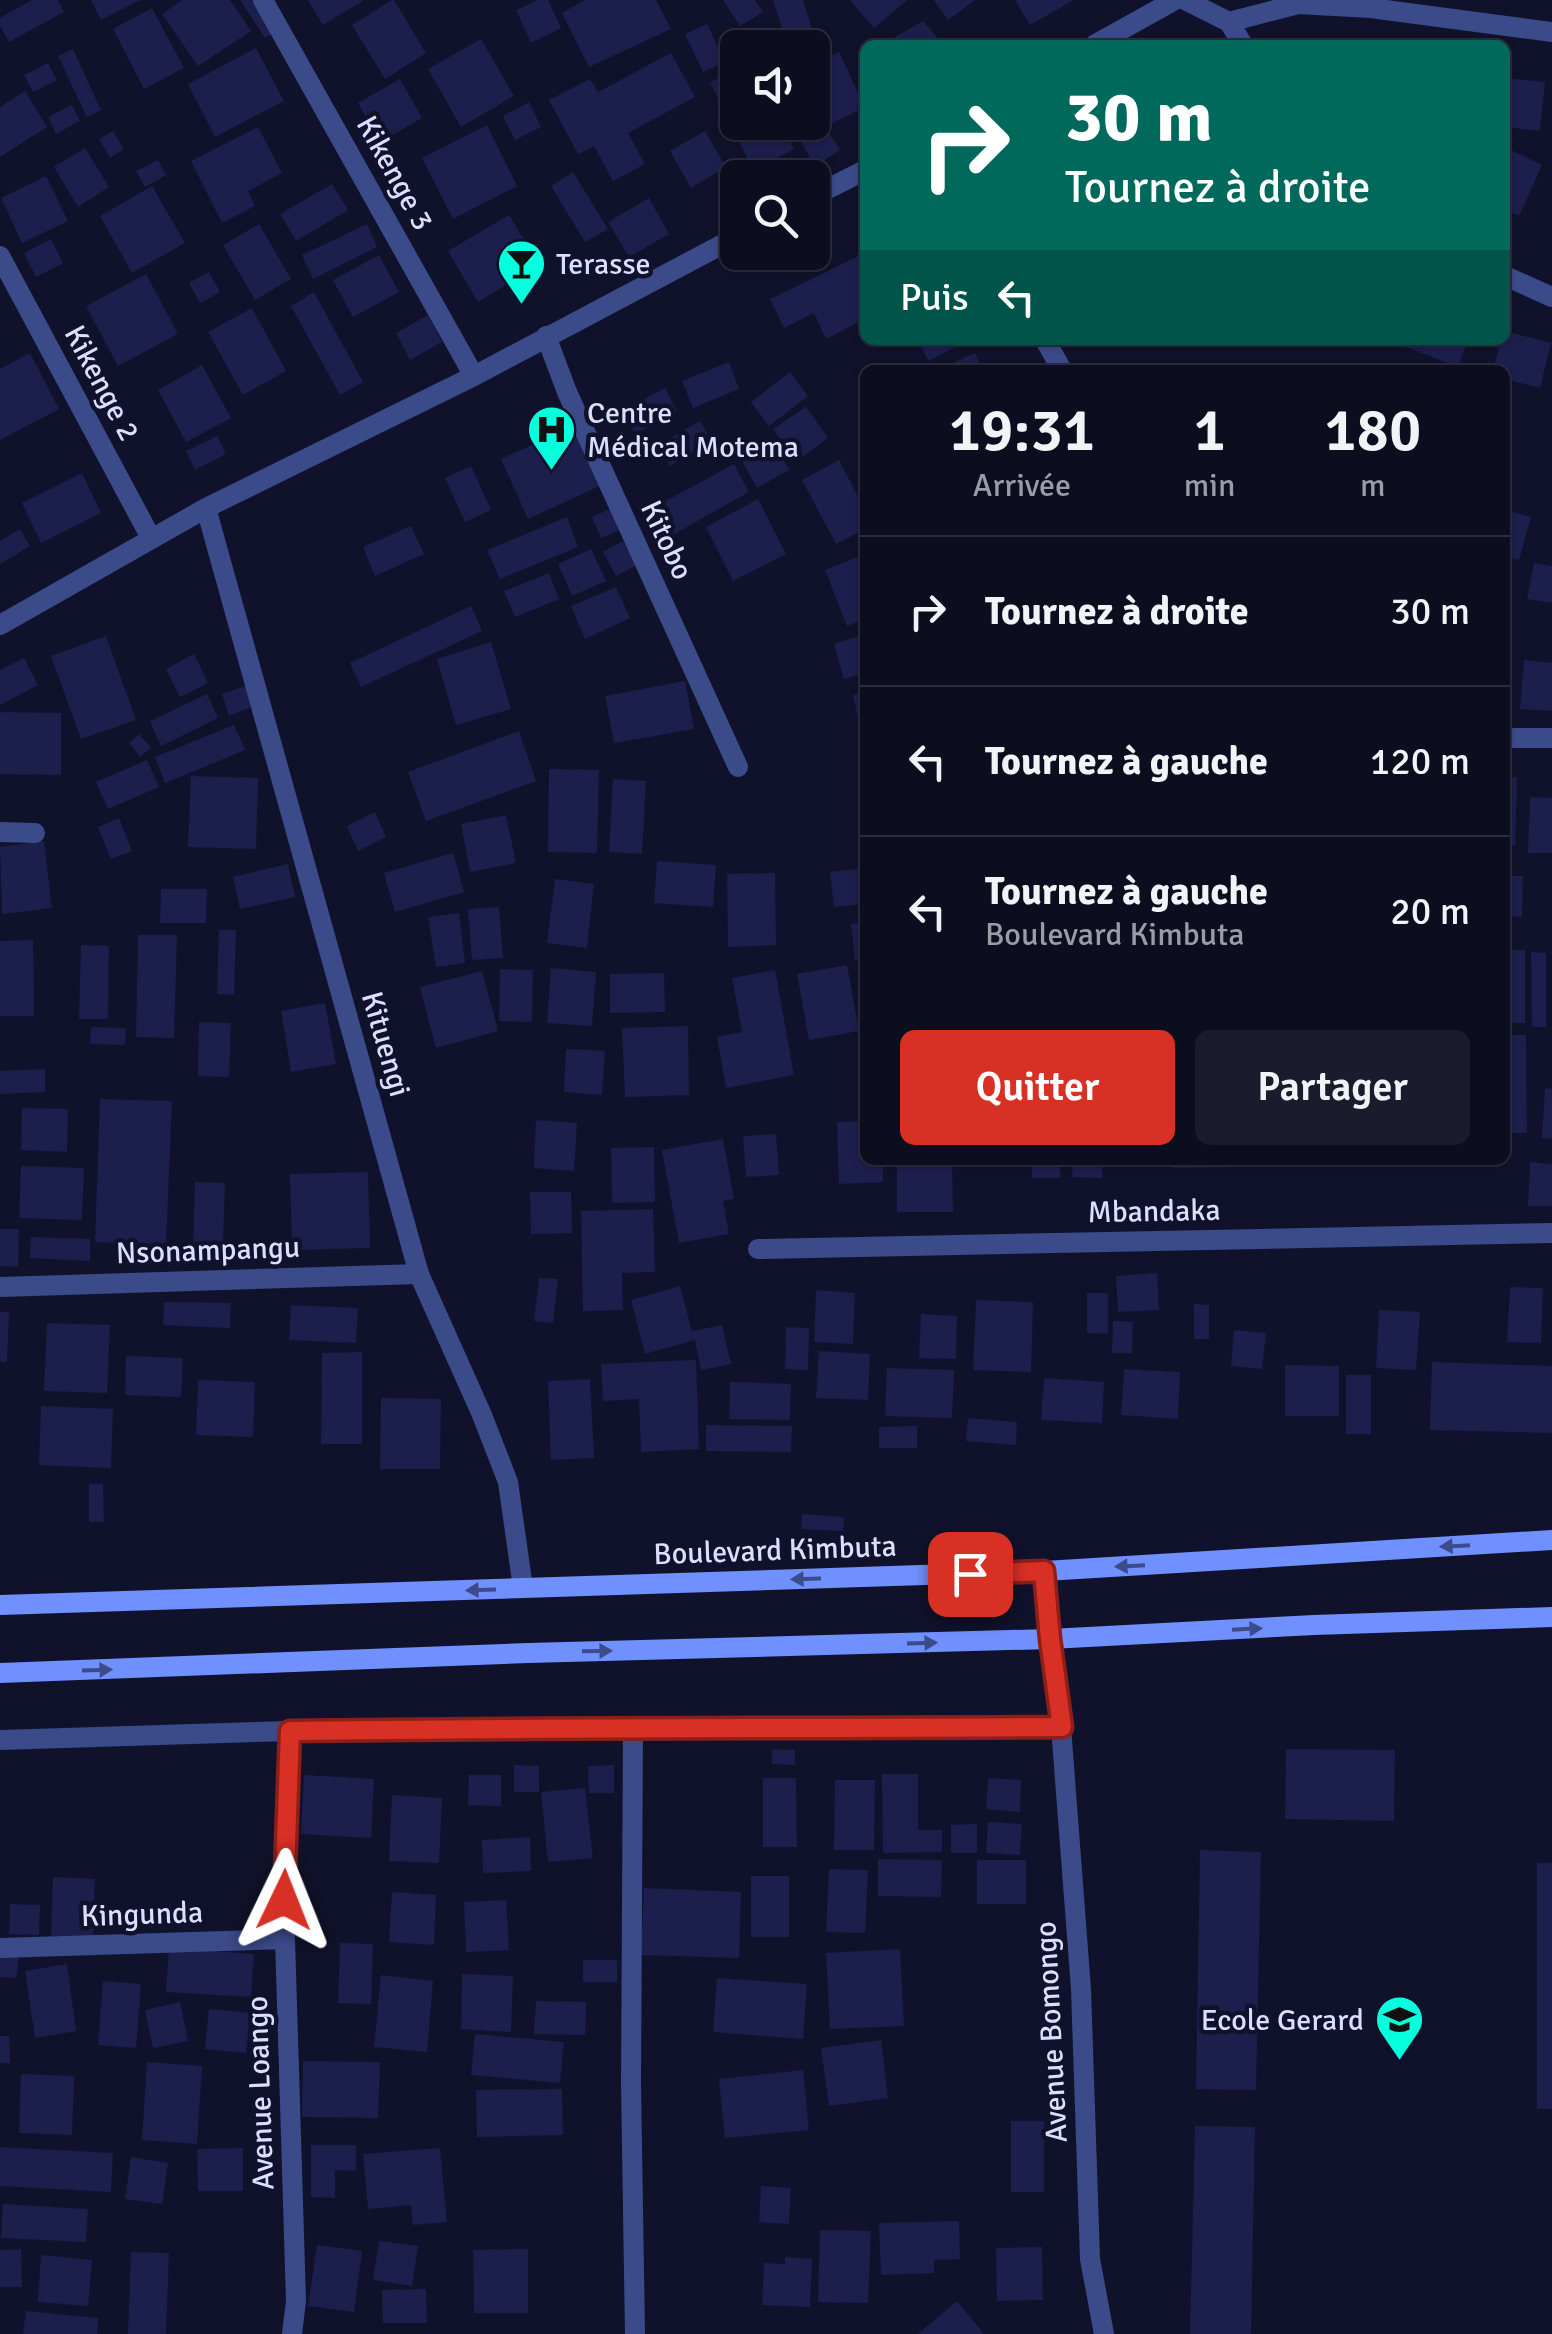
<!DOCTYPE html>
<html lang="fr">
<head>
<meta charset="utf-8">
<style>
	:root { --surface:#0c0e20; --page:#1a1c2d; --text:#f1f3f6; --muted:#9a9ca5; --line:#2c2e3e; --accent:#d93025 }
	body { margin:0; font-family:Signika,sans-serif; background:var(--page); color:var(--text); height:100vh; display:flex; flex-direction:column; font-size:38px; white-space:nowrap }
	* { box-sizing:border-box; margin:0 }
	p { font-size:32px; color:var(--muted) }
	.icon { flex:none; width:55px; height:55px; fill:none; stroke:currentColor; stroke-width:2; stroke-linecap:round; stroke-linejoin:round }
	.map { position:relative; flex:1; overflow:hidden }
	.panel { position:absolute; left:860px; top:365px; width:650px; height:800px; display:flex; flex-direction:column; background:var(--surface); border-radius:15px; box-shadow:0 2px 8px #0004,0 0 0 2px var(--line) }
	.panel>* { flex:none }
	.top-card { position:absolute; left:860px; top:40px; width:650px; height:305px; border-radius:15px; box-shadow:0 2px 8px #0004,0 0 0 2px var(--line); background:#00695c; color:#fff; overflow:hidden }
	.buttons { position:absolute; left:720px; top:30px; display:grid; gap:20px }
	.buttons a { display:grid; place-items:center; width:110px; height:110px; border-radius:15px; background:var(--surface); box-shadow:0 2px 8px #0004,0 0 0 2px var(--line); font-size:50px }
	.pin { position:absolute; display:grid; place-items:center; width:85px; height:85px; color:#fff; margin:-42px; border-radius:20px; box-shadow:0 5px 15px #0006 }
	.me { position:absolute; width:110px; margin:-55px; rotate:2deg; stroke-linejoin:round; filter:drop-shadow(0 0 8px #0008) }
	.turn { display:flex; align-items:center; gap:35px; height:210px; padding:0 40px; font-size:45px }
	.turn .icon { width:130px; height:130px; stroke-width:2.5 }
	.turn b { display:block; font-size:70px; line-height:85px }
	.then { display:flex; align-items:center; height:95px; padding:0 40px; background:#0003; gap:20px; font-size:38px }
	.eta { display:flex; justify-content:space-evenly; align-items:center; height:170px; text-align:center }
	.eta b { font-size:60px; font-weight:600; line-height:70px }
	.cta { display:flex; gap:20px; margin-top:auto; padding:20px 40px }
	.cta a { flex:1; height:115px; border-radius:15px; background:var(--accent); color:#fff; font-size:40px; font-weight:600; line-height:115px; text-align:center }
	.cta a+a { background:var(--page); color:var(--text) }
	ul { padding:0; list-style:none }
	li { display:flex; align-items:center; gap:30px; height:150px; padding:0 40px; border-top:2px solid var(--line) }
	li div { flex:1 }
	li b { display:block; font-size:38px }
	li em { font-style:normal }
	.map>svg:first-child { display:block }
	.building { fill:#1c1e4c }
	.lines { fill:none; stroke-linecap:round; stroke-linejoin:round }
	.street { stroke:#3b4b8a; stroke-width:20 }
	.secondary { stroke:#7190ff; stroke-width:20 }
	.oneway { fill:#3c4b8a }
	.route-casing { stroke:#8d1f18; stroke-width:25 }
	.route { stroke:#d93025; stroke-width:18 }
	.labels { text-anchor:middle; stroke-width:9; stroke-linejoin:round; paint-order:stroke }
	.street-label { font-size:30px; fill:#dadfff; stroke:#10122b }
	.poi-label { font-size:30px; fill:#dadfff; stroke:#10122b; text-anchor:start }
</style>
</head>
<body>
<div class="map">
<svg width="1552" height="2334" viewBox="0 0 1552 2334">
	<rect width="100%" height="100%" fill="#10122b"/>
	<path class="building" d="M32,0H58L64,12L9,42L0,26V18Z
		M91,0H140L101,20Z
		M182,0H230L251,31L198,66L162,14Z
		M240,0H261L279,30L265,38Z
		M308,0H364L323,25Z
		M392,0H394L426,53L385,79L352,25Z
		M538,0H548L561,28L531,43L516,10Z
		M585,0H656L671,29L589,67L562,13Z
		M723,0H755L763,12L740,26Z
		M773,0H803L817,45L788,48Z
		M850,0H907L874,28Z
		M934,0H975L948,20Z
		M1015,0H1074L1030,25Z
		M152,8L184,68L144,89L113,29Z
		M923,21L944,45H881Z
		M707,24L725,62L703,72L685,34Z
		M481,39L514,96L461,127L428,69Z
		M256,48L284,101L215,137L188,84Z
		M73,49L101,110L87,117L58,56Z
		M839,52L865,107L831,124L812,85V65Z
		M671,53L695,97L628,133L645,164L613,181L594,146L578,154L549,100L590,79L598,92Z
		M48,63L57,80L33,92L24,75Z
		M738,69V122H781L794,149L753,170L710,82Z
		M1505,78L1545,82L1540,131L1505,127Z
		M400,79L422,118L380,142L358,103Z
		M25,91L47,127L0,157V107Z
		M529,102L541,127L515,140L503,116Z
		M72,105L80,121L56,134L48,117Z
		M812,106L840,150L815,166L789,122H812Z
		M487,125L517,186L453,219L422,158Z
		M258,127L282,173L248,191L255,206L222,223L191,161Z
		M113,131L124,149L110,158L99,139Z
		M705,131L726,167L691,188L670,151Z
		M1505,147L1542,165L1519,216L1505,210Z
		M85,148L109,187L78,207L54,167Z
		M158,160L166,175L145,187L136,171Z
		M573,172L608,229L585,242L551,186Z
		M46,176L68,221L22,243L1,198Z
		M332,184L348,210L296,241L280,214Z
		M152,186L185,243L132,273L100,216Z
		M649,198L669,234L629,257L608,222Z
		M509,215L539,265L478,302L448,251Z
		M259,224L291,279L255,300L223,245Z
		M367,224L377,247L313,279L302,255Z
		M51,239L63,263L36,277L24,253Z
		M865,253V284L858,287L865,302V319L826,339L814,313L784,328L770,299Z
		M379,255L399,292L353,317L333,280Z
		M209,272L220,292L200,303L189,283Z
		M146,274L178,334L118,366L86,306Z
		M314,292L363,382L340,395L291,306Z
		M252,308L286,371L243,395L208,332Z
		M428,315L442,342L410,360L396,333Z
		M1505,331L1551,343L1540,388L1505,379V370H1493L1501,340H1505Z
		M917,340H968L929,361Z
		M1408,340H1468L1458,367L1406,347Z
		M30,353L59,409L0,440V369Z
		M975,353L982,370H938Z
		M729,362L739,389L693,408L682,381Z
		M202,365L231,418L186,442L158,390Z
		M790,372L808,396L769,426L751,402Z
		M665,388L677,412L635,434L623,411Z
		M806,407L828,438L796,462L773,429Z
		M700,421L712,442L670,466L658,445Z
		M576,425L604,484L528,519L501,459Z
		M217,436L226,454L195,470L186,451Z
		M771,438L789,470L757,488L739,456Z
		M839,460L865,510V529L836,544L802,480Z
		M734,464L749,492L669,537L653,508Z
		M471,466L491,510L465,522L445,478Z
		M82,473L101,513L41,543L22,503Z
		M758,499L786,554L733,581L706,527Z
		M614,507L623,529L601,538L592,517Z
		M1505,510L1531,517L1519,560L1505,556Z
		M567,517L578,547L500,579L487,550Z
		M411,526L424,554L375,576L363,547Z
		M20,529L30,546L0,564V541Z
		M623,541L637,565L616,576L603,552Z
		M591,549L606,581L572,596L558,564Z
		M865,554V619L847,626L825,570Z
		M1534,563L1552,566V603L1527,599Z
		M549,573L559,599L515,617L504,591Z
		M616,587L630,618L585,639L571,606Z
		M471,606L482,631L361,687L350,663Z
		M865,634V673L844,679L834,644Z
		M106,636L136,720L81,739L51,656Z
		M491,642L511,709L456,725L437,659Z
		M194,654L208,683L180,697L166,669Z
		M24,658L38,685L0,705V670Z
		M1524,660L1552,663V711L1520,709Z
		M685,681L694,729L614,743L605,696Z
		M251,684L259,704L229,716L222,694Z
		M865,692V720L859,722L853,695Z
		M207,694L218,718L161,746L150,721Z
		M0,712L61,713V775L0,774Z
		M234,725L245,750L165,783L155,757Z
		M519,731L536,781L426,821L408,772Z
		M139,734L151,748L140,757L129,743Z
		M147,760L159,787L108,809L96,782Z
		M549,769L599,770L597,853L548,852Z
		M191,776L258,778L256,849L188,847Z
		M1505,777H1517L1515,846L1505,845Z
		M613,779L646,781L642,854L609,852Z
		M1530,797L1552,798V853H1528Z
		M375,812L386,837L358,851L347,826Z
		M506,815L516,863L470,872L461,824Z
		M119,818L132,851L111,859L98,827Z
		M44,841L52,908L2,914L0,847Z
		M453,853L464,892L395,912L384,873Z
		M657,861L716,865L713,907L654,903Z
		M288,864L295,897L240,909L233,877Z
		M865,868V904L834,907L830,872Z
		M775,873L776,945L728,947L727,874Z
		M1505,876H1523L1522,917L1505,916Z
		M555,879L594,884L587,948L547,943Z
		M161,889H207L206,923H160Z
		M499,907L503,958L472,960L468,909Z
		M459,913L465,963L436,967L428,917Z
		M865,922V959L855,960L851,924Z
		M219,930H236L234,995L217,994Z
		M138,935H177L174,1038L136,1037Z
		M33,940L34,1016H0V941Z
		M81,945L109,946L108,1019H79Z
		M1505,950H1525V1023H1505Z
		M1531,952L1546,953V1027H1532Z
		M847,965L859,1031L809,1040L797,974Z
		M551,968L596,972L592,1026L547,1023Z
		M500,969L533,970L532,1022L499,1021Z
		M775,970L794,1075L726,1088L717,1037L742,1032L732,978Z
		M482,971L498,1031L436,1048L420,987Z
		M664,973L665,1012L610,1013V974Z
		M325,1003L336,1064L291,1072L281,1011Z
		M199,1022L231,1023L229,1077L198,1076Z
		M688,1026L689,1095L625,1097L622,1028Z
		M91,1027L126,1028L125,1045L90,1044Z
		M1505,1035H1526L1527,1133H1505Z
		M566,1049L605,1051L602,1095L564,1092Z
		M45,1069V1092L0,1094V1071Z
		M1545,1088L1552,1089V1139L1542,1138Z
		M100,1099L172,1101L166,1245L95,1242Z
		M22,1108L68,1109L67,1152L21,1150Z
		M536,1120L577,1123L574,1171L534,1168Z
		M865,1121V1160H883V1182L839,1184L837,1122Z
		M776,1134L779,1175L746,1177L743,1136Z
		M723,1139L734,1199L723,1201L729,1234L679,1243L662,1150Z
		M654,1147L655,1202L612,1203L611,1148Z
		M897,1160H952L953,1212H897Z
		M1032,1160H1060V1178H1032Z
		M1073,1160H1103L1102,1178L1072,1177Z
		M1173,1160H1245V1167L1173,1168Z
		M1530,1162L1552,1164V1206H1528Z
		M21,1166L84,1168L82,1220L19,1218Z
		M368,1172L370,1248L292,1250L290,1174Z
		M195,1182L225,1183L223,1245L193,1244Z
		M530,1192H571L572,1233L531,1234Z
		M653,1209L655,1272L622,1273L623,1310L583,1311L581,1211Z
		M0,1229H19L18,1267L0,1266Z
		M31,1237L90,1239V1261L30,1258Z
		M1157,1273L1159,1310L1118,1312L1116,1276Z
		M539,1278L558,1279L553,1323L534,1321Z
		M680,1286L692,1331L722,1325L731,1364L701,1370L695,1340L645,1354L631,1300Z
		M1510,1287L1543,1288L1541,1343L1507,1342Z
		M816,1290L855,1293L853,1344L814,1342Z
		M1087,1293H1108V1334L1087,1333Z
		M976,1300L1033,1302L1031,1372L973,1370Z
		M164,1302L231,1303L230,1328L163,1325Z
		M1194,1304L1209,1305V1339H1194Z
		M291,1305L358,1308L356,1343L289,1340Z
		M1379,1310L1420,1312L1416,1370L1376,1368Z
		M0,1312H9L7,1362H0Z
		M921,1314L957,1316L956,1359L919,1358Z
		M1113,1321L1133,1322L1132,1353H1112Z
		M47,1323L110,1325L107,1393L44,1391Z
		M786,1327L809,1328L808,1370L785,1369Z
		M1234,1330L1266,1333L1262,1369L1231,1366Z
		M819,1351L870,1354L868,1400L816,1398Z
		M362,1352V1444H321L322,1353Z
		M126,1356L183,1358L181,1397L125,1395Z
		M696,1360L699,1449L641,1452L639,1399L603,1401L601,1364Z
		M1432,1362L1552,1366V1433L1430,1430Z
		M1285,1365L1339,1366V1416H1285Z
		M887,1368L954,1370L952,1418L885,1416Z
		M1124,1369L1180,1372L1178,1419L1121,1415Z
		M1346,1375H1371V1434H1346Z
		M1044,1378L1104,1382L1102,1423L1041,1420Z
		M590,1379L594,1458L551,1460L548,1381Z
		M198,1380L255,1382L253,1437L196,1435Z
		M730,1382L791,1384L790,1420L729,1419Z
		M381,1398L441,1399L440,1469H380Z
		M41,1406L113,1409L111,1468L39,1465Z
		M968,1418L1017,1422L1016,1445L966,1441Z
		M706,1425L792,1426L791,1452L706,1451Z
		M917,1426V1448H879V1427Z
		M89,1484H103L104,1522H89Z
		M802,1514L844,1517L843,1531L801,1529Z
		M772,1749L795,1750V1765L772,1764Z
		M1286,1749L1395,1750L1394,1821L1285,1819Z
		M514,1765L539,1766V1792H514Z
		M614,1765V1793H589L588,1766Z
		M882,1774H918V1830H942V1852L883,1853Z
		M304,1775L374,1779L371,1838L301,1834Z
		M469,1775H501V1806L468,1805Z
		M763,1778H796L797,1847H763Z
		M988,1778L1021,1780L1020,1812L986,1809Z
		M835,1780H875L874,1850H834Z
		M585,1788L593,1858L548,1862L541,1792Z
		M392,1795L442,1798L439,1863L389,1861Z
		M988,1822L1022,1824L1020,1855L986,1853Z
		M977,1824V1853H951V1825Z
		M530,1837L531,1871L483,1873L482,1840Z
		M1200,1850L1261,1852L1256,2090L1196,2089Z
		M878,1859L942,1860L941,1897L878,1896Z
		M977,1860H1026V1904H977Z
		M1537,1863H1552V2109H1537Z
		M829,1869L868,1870L865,1933L826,1932Z
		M751,1876H789V1937H751Z
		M53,1877L95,1879L93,1937L51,1936Z
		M644,1888L741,1892L739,1958L641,1955Z
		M392,1892L436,1895L434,1945L389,1942Z
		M506,1900L509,1950L466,1952L464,1902Z
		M10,1904L40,1905L39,1935L9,1934Z
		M340,1943L373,1944L371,2004L338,2003Z
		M169,1948L254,1954L251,1997L166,1992Z
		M900,1949L904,2026L830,2029L826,1953Z
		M0,1956L19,1958L16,1978L0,1977Z
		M583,1960H617V1982H583Z
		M67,1964L76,2031L35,2038L25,1971Z
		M462,1974L513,1976L511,2032L461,2029Z
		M381,1975L433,1981L427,2052L374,2047Z
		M717,1978L807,1984L803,2039L713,2032Z
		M103,1981L141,1984L136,2048L98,2045Z
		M536,2001L586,2002L585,2035L534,2034Z
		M180,2002L188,2041L153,2048L145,2010Z
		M209,2009L250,2013L246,2053L205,2049Z
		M475,2034L564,2042L560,2083L471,2075Z
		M0,2036H9L10,2063H0Z
		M881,2040L888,2098L829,2106L821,2048Z
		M303,2061L380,2062L378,2118L302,2117Z
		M147,2062L202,2066L197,2144L142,2140Z
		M803,2070L809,2130L725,2138L719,2079Z
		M21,2074L74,2076L72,2135L19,2133Z
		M562,2089L563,2135L477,2137L476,2090Z
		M1011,2121H1044V2192H1011Z
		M1195,2126L1255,2127L1251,2334H1190Z
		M311,2145H356V2171L335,2170V2198L311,2197Z
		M0,2147L113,2153L111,2192L0,2186Z
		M243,2148V2191H198L197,2149Z
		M440,2148L447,2222L413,2225L411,2205L368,2209L363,2154Z
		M131,2157L168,2163L162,2204L125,2199Z
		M761,2186L791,2188L789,2224L759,2222Z
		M3,2204L88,2209L86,2242L1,2238Z
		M959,2221L960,2259L934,2260V2273L881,2275L879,2223Z
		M820,2230L871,2231L868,2303L818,2302Z
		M379,2241L418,2246L412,2286L373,2280Z
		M317,2245L362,2251L354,2312L308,2306Z
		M1042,2247L1043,2300L997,2301L996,2248Z
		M21,2249L22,2287H0V2250Z
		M528,2249V2313H474L473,2250Z
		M131,2252L169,2253L166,2334H128Z
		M41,2255L92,2260L88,2306L38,2302Z
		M785,2257L812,2259L810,2307L762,2305L764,2263L785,2264Z
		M426,2289L427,2323H383L382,2290Z
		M957,2301L984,2334H918Z
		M26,2311L98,2318L97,2334H23Z"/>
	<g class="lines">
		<path class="street" d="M263,0L474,376
			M1185,0L1229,22L1243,45
			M1229,22L1298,4L1371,8L1552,32
			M1094,45L1175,0
			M812,197L865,170
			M0,256L151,538
			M1505,276L1552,297
			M546,336L567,392L738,767
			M1045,340L1062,370
			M206,508L419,1274L482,1415L508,1482L523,1588
			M0,625L206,508L474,376L738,236
			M1505,738H1552
			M0,832L35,833
			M758,1249L1552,1233
			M0,1287L419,1274
			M1045,1571L1050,1639L1061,1727L1081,1989L1090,2259L1104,2334
			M633,1730L631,2084L635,2334
			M290,1731L283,1934L285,1939L296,2301L292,2334
			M0,1740L290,1731L545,1727L633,1730L1061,1727
			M0,1948L285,1939"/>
		<path class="secondary" d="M0,1605L1045,1571L1552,1540
			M0,1673L528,1653L1050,1639L1314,1625L1552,1617"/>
	</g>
	<defs><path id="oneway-solid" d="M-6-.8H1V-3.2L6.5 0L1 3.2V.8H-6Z" transform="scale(2.5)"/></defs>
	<g class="oneway">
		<use href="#oneway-solid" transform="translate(1455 1546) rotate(177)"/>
		<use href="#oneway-solid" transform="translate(1130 1566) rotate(177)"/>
		<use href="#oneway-solid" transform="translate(806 1579) rotate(178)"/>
		<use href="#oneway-solid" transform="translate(481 1590) rotate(178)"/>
		<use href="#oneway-solid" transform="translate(1247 1629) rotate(-3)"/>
		<use href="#oneway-solid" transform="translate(922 1643) rotate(-2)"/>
		<use href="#oneway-solid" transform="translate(597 1651) rotate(-1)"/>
		<use href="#oneway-solid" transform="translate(97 1670) rotate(-2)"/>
	</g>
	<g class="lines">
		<defs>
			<path id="route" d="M284,1900L290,1731C547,1727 804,1729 1062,1727L1050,1639L1044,1571L970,1574"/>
		</defs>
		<use href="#route" class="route-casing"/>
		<use href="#route" class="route"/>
	</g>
	<defs>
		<symbol id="bar-pin" viewBox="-11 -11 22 30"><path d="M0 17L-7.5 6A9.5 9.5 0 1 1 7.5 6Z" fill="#06ffdc" stroke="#10122b"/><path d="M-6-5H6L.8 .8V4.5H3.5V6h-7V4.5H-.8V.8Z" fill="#111"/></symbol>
		<symbol id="hospital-pin" viewBox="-11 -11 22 30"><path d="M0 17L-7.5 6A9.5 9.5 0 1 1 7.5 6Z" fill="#06ffdc" stroke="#10122b"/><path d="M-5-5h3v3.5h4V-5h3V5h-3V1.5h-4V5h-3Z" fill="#111"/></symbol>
		<symbol id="school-pin" viewBox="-11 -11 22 30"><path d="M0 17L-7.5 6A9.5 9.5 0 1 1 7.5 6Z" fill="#06ffdc" stroke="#10122b"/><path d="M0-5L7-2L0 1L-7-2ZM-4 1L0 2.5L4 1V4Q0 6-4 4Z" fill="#111"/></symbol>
	</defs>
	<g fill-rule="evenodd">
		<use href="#bar-pin" x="494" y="236" width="55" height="75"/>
		<use href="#hospital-pin" x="524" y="402" width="55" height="75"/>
		<use href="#school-pin" x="1372" y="1992" width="55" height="75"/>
	</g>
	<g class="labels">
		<g class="street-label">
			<text transform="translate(395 173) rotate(61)" y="10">Kikenge 3</text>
			<text transform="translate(102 383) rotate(62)" y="10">Kikenge 2</text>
			<text transform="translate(667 540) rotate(65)" y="10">Kitobo</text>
			<text transform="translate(386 1044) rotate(74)" y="10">Kituengi</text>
			<text transform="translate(1154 1211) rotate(-1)" y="10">Mbandaka</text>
			<text transform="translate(208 1250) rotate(-2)" y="10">Nsonampangu</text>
			<text transform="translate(775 1550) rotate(-2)" y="10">Boulevard Kimbuta</text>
			<text transform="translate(142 1914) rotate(-2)" y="10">Kingunda</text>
			<text transform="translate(1051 2032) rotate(-93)" y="10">Avenue Bomongo</text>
			<text transform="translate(260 2093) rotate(-92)" y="10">Avenue Loango</text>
		</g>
		<g class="poi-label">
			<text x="556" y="274">Terasse</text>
			<text x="587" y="423">Centre<tspan x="587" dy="34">Médical Motema</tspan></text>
			<text x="1364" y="2030" text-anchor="end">Ecole Gerard</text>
		</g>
	</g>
</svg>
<div class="buttons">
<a><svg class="icon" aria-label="sound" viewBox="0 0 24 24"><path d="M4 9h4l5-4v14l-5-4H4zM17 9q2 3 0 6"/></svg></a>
<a><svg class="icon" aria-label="search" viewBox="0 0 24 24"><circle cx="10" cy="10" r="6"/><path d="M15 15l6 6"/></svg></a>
</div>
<div class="pin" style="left:970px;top:1574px;background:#d93025"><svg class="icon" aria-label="arrive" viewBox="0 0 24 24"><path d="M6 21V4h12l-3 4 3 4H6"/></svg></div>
<svg class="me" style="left:284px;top:1900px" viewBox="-20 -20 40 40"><path d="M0-17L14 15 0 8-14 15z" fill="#d93025" stroke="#fff" stroke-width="4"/></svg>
<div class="top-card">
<div class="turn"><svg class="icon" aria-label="right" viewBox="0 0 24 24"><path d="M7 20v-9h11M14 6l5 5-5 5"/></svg><div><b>30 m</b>Tournez à droite</div></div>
<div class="then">Puis<svg class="icon" aria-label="left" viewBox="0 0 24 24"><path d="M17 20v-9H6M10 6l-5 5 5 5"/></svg></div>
</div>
<section class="panel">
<div class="eta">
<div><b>19:31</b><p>Arrivée</p></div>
<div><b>1</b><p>min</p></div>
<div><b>180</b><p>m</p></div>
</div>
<ul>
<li><svg class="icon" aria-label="right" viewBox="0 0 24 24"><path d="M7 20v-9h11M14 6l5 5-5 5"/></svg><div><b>Tournez à droite</b></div><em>30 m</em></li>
<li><svg class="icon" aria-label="left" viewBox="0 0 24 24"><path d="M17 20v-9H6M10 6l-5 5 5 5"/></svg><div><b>Tournez à gauche</b></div><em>120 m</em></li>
<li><svg class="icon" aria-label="left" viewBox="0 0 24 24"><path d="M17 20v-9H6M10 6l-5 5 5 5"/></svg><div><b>Tournez à gauche</b><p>Boulevard Kimbuta</p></div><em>20 m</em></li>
</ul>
<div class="cta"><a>Quitter</a><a>Partager</a></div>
</section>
</div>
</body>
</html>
